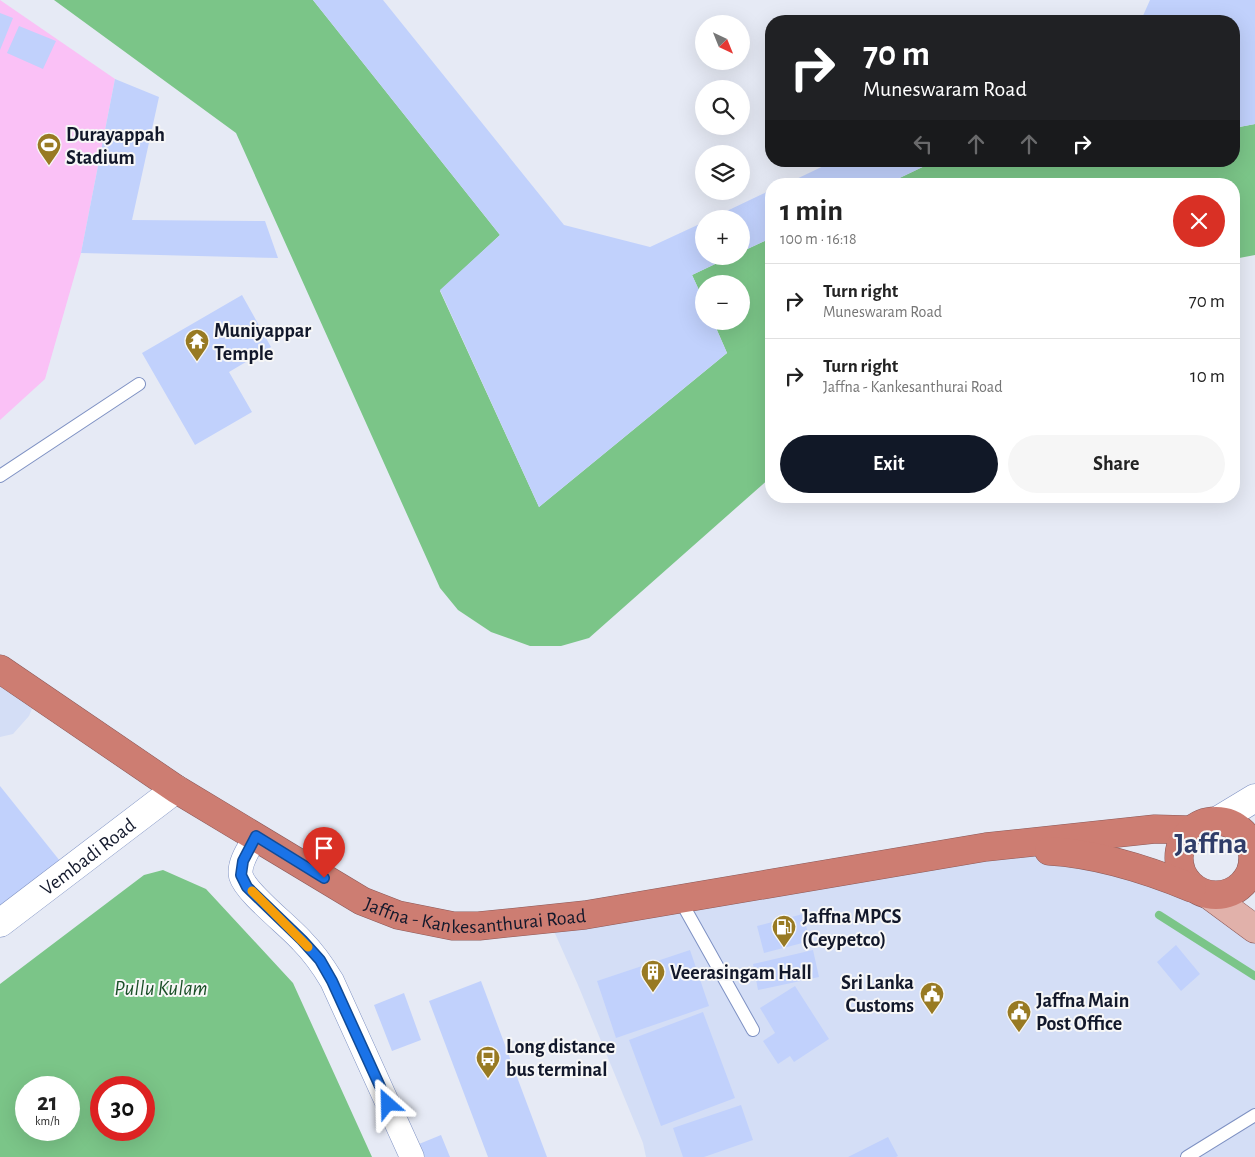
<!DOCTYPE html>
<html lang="en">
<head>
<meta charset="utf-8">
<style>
	:root { --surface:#fff; --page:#f6f6f6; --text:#222; --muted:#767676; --line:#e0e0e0; --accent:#111827 }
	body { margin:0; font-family:"Alegreya Sans",sans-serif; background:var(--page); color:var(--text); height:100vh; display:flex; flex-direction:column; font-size:19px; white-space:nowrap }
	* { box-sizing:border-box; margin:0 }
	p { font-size:16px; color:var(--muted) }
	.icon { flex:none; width:28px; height:28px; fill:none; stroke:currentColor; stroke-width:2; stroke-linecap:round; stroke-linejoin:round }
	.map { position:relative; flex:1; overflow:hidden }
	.details { position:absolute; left:765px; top:178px; width:475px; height:325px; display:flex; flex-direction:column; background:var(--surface); border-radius:20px; box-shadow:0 5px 20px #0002 }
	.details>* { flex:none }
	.hud { position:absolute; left:765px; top:15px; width:475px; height:152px; border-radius:20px; box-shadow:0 5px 20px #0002; background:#202124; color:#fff; overflow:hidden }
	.needle { width:32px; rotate:137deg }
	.tools { position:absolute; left:695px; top:15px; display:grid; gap:10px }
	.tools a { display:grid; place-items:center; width:55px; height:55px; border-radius:50%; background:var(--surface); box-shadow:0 5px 20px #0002; font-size:25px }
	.speed { position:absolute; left:15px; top:1076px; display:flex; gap:10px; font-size:25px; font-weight:700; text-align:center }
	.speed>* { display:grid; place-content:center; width:65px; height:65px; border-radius:50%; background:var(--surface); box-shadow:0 5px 20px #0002; line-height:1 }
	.speed small { font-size:12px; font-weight:400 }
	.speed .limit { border:8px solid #d22; background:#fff; color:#111 }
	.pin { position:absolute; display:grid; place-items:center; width:42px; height:42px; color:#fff; margin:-51px -21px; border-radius:50% 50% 50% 0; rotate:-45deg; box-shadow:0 0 5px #0007 }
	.pin .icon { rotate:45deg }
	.me { position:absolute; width:55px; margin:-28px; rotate:335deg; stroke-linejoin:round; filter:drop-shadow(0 0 4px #0008) }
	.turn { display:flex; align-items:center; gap:18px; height:105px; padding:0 15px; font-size:22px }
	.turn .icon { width:65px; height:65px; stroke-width:2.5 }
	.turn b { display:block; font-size:35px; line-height:42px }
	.lanes { display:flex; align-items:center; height:48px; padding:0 15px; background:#0003; justify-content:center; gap:25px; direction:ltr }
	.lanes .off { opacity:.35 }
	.round { display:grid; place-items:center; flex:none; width:52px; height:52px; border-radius:26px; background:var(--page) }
	.head { display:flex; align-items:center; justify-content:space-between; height:85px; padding:0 15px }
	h1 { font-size:30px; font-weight:700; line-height:38px }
	.button { display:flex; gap:10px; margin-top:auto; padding:10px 15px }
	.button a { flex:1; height:58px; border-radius:30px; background:var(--accent); color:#fff; font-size:20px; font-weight:700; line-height:58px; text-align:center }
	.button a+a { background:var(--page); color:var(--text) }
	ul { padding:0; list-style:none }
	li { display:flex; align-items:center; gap:15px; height:75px; padding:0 15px; border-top:1px solid var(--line) }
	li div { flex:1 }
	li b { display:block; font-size:19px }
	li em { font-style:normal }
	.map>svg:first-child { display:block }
	.built { fill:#d4def6 }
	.green { fill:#fac1f6 }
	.water { fill:#7bc588; fill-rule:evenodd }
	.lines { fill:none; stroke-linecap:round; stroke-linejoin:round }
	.stream { stroke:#7bc588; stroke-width:8 }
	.building { fill:#c1d1fc }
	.lane-casing { stroke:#7e91c3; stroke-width:14 }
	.street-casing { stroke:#7e91c3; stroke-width:25 }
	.secondary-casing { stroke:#7e91c3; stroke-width:29 }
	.primary-casing { stroke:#8c5a59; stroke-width:29 }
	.highway-casing { stroke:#8c5a59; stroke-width:29 }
	.lane { stroke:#fff; stroke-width:12 }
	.street { stroke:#fff; stroke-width:24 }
	.secondary { stroke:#fff; stroke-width:28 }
	.primary { stroke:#e1b1aa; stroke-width:28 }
	.highway { stroke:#cd7d72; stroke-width:28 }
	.route-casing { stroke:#114b97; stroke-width:12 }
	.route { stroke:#1a73e8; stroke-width:9 }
	.slow { stroke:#f59e0b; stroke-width:9 }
	.labels { text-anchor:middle; stroke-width:4; stroke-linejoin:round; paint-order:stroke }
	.poi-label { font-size:20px; font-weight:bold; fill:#12182b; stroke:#f7f7f7; text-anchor:start }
	.street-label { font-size:20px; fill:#12182b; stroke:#f7f7f7 }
	.water-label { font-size:21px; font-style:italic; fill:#1a4f27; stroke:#f7f7f7 }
	.town-label { font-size:30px; font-weight:bold; fill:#2f3d69; stroke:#f7f7f7 }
</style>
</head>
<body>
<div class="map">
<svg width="1255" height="1157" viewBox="0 0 1255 1157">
	<rect width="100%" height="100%" fill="#e6eaf5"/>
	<path class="built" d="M0,669L38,694L29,716L13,734L0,737Z
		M986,847L1136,868L1255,929V1157H646L643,1143L578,985L549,920Z"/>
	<path class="green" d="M0,0L115,79L81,253L45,379L0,420Z"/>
	<path class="water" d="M54,0H313L500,235L440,291L539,507L727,353L713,321H741V284H704V301L692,275L732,256H741V252L771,238V477L589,638L561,646H530L491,632L458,610L440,588L236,133Z
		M1255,124V255L1234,259V184H887L935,161H1234V128Z
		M163,870L206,889L293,983L372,1157H0V984L144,875ZM26,1088H69V1130H26ZM101,1088H144V1130H101Z"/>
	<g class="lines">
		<path class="stream" d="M1159,915L1255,976"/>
	</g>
	<path class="building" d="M313,0H383L564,225L650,247L704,222V256H732L692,275L704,301V321H713L727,353L539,507L440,290L500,235Z
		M1150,0H1255V124L1234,128V21H1135L1142,18Z
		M0,13L13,18L0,50Z
		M19,26L56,41L43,69L7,53Z
		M115,79L159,97L132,220L265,221L278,258L81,253Z
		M834,161H935L887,184H786Z
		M771,190V238L741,252V219H710Z
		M242,295L271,347L229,372L252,412L195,445L142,353Z
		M0,786L60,861L0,906Z
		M803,914L810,941L764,953L757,926Z
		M1176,945L1200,974L1181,991L1157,962Z
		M690,950L709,1006L616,1038L597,981Z
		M813,950L819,977L758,990L753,964Z
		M481,981L547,1157H488L429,1001Z
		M795,986L829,1039L794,1062L790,1056L778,1064L763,1041L775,1033L760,1008Z
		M404,993L421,1040L392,1051L374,1005Z
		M703,1012L735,1098L661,1126L629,1040Z
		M741,1105L753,1140L704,1157H683L673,1128Z
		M441,1135L450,1157H425L419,1144Z
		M888,1137L898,1156L896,1157H848Z"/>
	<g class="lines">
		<defs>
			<path id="lane" d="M0,476L139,384
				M679,898L753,1030
				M1187,1157L1255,1115"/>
			<path id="street" d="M256,836C250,847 238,863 241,876C246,893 289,926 302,941C314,953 323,966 332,981L412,1157"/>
			<g id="secondary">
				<path d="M1217,821L1255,798"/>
				<path id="s1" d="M0,923L176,789"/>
			</g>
			<path id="primary" d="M1253,860L1255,862
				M1209,895L1255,929"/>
			<g id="highway">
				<path id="s2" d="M0,669L176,789L362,901L398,915L453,926H479L585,915L986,847L1155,829L1191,830"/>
				<circle cx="1216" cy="858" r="37"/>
				<path d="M1049,851C1099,854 1146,869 1192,888"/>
			</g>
		</defs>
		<use href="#lane" class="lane-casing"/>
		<use href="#street" class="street-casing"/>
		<use href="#secondary" class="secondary-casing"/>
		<use href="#primary" class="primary-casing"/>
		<use href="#highway" class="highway-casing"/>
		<use href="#lane" class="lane"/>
		<use href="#street" class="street"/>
		<use href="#secondary" class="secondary"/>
		<use href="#primary" class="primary"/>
		<use href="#highway" class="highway"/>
	</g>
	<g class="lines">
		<defs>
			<path id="route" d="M324,878L256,836L243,861L241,875L247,887L302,940L320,960L332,981L388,1104"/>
		</defs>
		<use href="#route" class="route-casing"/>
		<use href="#route" class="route"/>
		<path class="slow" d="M252,891L308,947"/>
	</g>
	<defs>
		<symbol id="stadium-pin" viewBox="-11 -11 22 30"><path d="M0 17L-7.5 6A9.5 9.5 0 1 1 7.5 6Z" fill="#987a23" stroke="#f7f7f7"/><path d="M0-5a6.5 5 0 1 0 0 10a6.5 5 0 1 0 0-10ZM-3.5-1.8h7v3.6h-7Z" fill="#fff"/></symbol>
		<symbol id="temple-pin" viewBox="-11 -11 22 30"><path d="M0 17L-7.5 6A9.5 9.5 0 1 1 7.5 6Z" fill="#987a23" stroke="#f7f7f7"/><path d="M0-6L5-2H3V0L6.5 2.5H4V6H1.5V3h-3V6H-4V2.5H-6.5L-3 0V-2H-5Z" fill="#fff"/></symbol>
		<symbol id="fuel-pin" viewBox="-11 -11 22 30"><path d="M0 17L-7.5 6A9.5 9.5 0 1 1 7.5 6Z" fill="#987a23" stroke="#f7f7f7"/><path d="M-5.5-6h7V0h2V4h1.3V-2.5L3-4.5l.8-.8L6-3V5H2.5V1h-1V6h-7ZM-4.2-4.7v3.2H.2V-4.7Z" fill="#fff"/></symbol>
		<symbol id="building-pin" viewBox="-11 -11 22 30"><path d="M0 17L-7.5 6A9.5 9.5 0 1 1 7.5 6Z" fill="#987a23" stroke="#f7f7f7"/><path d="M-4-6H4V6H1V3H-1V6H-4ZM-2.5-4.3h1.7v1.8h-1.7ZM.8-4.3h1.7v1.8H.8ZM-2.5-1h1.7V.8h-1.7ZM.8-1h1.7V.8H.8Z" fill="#fff"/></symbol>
		<symbol id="civic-pin" viewBox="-11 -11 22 30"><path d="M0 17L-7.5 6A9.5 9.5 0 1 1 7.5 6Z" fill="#987a23" stroke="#f7f7f7"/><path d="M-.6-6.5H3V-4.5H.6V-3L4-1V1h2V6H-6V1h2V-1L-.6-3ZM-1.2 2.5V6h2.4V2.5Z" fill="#fff"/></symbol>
		<symbol id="bus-pin" viewBox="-11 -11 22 30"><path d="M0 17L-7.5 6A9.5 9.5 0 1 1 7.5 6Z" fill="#987a23" stroke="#f7f7f7"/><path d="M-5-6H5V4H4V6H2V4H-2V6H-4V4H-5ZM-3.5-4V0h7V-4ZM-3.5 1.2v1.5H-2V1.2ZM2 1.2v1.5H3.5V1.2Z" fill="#fff"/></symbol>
	</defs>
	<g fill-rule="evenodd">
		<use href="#stadium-pin" x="35" y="131" width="28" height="38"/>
		<use href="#temple-pin" x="183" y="327" width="28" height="38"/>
		<use href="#fuel-pin" x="770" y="913" width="28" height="38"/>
		<use href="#building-pin" x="639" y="958" width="28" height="38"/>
		<use href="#civic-pin" x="918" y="980" width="28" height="38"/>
		<use href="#civic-pin" x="1005" y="998" width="28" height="38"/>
		<use href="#bus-pin" x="474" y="1044" width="28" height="38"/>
	</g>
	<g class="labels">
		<g class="poi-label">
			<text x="66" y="141">Durayappah<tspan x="66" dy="23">Stadium</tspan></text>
			<text x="214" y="337">Muniyappar<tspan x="214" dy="23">Temple</tspan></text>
			<text x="802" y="923">Jaffna MPCS<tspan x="802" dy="23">(Ceypetco)</tspan></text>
			<text x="670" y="979">Veerasingam Hall</text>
			<text x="914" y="989" text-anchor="end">Sri Lanka<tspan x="914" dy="23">Customs</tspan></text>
			<text x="1036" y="1007">Jaffna Main<tspan x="1036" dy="23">Post Office</tspan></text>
			<text x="506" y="1053">Long distance<tspan x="506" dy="23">bus terminal</tspan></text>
		</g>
		<g class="street-label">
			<text dy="7" stroke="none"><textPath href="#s1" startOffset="110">Vembadi Road</textPath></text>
			<text dy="7" stroke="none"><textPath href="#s2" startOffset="546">Jaffna - Kankesanthurai Road</textPath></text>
		</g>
		<g class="water-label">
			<text x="161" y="995">Pullu Kulam</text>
		</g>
		<g class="town-label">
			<text x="1211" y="853">Jaffna</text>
		</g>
	</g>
</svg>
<div class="tools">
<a><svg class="needle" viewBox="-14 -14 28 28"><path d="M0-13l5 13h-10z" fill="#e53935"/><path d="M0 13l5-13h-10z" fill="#767676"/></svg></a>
<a><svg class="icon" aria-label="search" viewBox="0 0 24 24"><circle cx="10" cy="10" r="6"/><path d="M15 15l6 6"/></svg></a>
<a><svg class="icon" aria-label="layers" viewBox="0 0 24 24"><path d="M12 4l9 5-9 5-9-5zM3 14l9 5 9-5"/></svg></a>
<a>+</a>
<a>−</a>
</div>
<div class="speed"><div>21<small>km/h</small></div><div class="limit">30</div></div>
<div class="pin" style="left:324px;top:878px;background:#d93025"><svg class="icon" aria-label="arrive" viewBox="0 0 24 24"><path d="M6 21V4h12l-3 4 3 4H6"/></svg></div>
<svg class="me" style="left:388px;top:1104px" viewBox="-20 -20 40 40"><path d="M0-17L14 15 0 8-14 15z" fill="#1a73e8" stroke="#fff" stroke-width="4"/></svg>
<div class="hud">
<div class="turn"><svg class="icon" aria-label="right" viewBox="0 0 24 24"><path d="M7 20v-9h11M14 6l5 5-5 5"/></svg><div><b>70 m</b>Muneswaram Road</div></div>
<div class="lanes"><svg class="icon off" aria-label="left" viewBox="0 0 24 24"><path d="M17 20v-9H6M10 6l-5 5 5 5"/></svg><svg class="icon off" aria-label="ahead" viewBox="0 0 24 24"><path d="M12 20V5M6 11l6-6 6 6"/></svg><svg class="icon off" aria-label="ahead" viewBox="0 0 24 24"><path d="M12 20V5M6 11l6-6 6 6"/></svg><svg class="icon" aria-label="right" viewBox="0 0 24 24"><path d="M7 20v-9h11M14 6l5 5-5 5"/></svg></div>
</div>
<section class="details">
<div class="head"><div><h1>1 min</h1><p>100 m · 16:18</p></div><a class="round" style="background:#d93025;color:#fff"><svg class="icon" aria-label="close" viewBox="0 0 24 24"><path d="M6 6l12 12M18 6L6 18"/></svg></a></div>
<ul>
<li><svg class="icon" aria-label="right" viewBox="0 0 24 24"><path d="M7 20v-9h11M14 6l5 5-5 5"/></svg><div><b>Turn right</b><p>Muneswaram Road</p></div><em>70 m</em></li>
<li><svg class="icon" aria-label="right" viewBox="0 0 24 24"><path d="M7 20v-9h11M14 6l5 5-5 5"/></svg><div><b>Turn right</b><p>Jaffna - Kankesanthurai Road</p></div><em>10 m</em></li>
</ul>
<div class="button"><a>Exit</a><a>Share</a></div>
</section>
</div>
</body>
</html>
